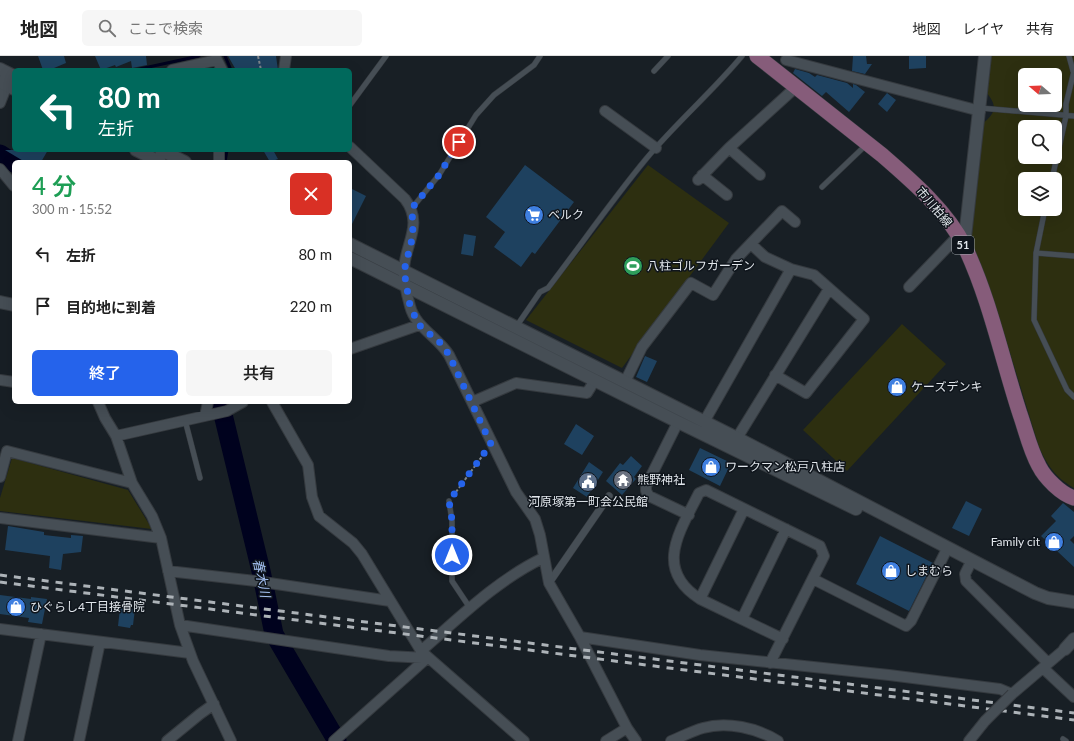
<!DOCTYPE html>
<html lang="ja">
<head>
<meta charset="utf-8">
<style>
	:root { --surface:#fff; --page:#f6f6f6; --text:#222; --muted:#767676; --line:#e0e0e0; --accent:#2563eb }
	body { margin:0; font-family:Lato,"Noto Sans JP",sans-serif; background:var(--page); color:var(--text); height:100vh; display:flex; flex-direction:column; font-size:15px; white-space:nowrap }
	* { box-sizing:border-box; margin:0 }
	p { font-size:13px; color:var(--muted) }
	.icon { flex:none; width:22px; height:22px; fill:none; stroke:currentColor; stroke-width:2; stroke-linecap:round; stroke-linejoin:round }
	.map { position:relative; flex:1; overflow:hidden }
	.details { position:absolute; left:12px; top:104px; width:340px; height:244px; display:flex; flex-direction:column; background:var(--surface); border-radius:6px; box-shadow:0 4px 16px #0002 }
	.details>* { flex:none }
	.hud { position:absolute; left:12px; top:12px; width:340px; height:84px; border-radius:6px; box-shadow:0 4px 16px #0002; background:#00695c; color:#fff; overflow:hidden }
	.needle { width:26px; rotate:289deg }
	.fabs { position:absolute; left:1018px; top:12px; display:grid; gap:8px }
	.fabs a { display:grid; place-items:center; width:44px; height:44px; border-radius:6px; background:var(--surface); box-shadow:0 4px 16px #0002; font-size:20px }
	.pin { position:absolute; display:grid; place-items:center; width:34px; height:34px; color:#fff; margin:-17px; border:2px solid #fff; border-radius:50%; box-shadow:0 1px 4px #0007 }
	.me { position:absolute; width:44px; margin:-22px; rotate:0deg; stroke-linejoin:round; filter:drop-shadow(0 0 3px #0008) }
	.turn { display:flex; align-items:center; gap:14px; height:84px; padding:0 20px; font-size:18px }
	.turn .icon { width:52px; height:52px; stroke-width:2.5 }
	.turn b { display:block; font-size:28px; line-height:34px }
	.round { display:grid; place-items:center; flex:none; width:42px; height:42px; border-radius:6px; background:var(--page) }
	.summary { display:flex; align-items:center; justify-content:space-between; height:68px; padding:0 20px }
	h1 { font-size:24px; font-weight:600; line-height:30px; color:#1e9e55 }
	.primary-button { display:flex; gap:8px; margin-top:auto; padding:8px 20px }
	.primary-button a { flex:1; height:46px; border-radius:6px; background:var(--accent); color:#fff; font-size:16px; font-weight:600; line-height:46px; text-align:center }
	.primary-button a+a { background:var(--page); color:var(--text) }
	ul { padding:0; list-style:none }
	li { display:flex; align-items:center; gap:12px; height:52px; padding:0 20px }
	li div { flex:1 }
	li b { display:block; font-size:15px }
	li em { font-style:normal }
	header { display:flex; align-items:center; gap:24px; box-sizing:border-box; height:56px; padding:0 20px; background:var(--surface); border-bottom:1px solid var(--line) }
	header strong { font-size:19px }
	nav { display:flex; gap:22px; margin-inline-start:auto; font-size:14px }
	.search { width:280px; height:36px; background:var(--page); display:flex; align-items:center; gap:10px; box-sizing:border-box; padding:0 14px; border-radius:6px; color:var(--muted); font-size:15px }
	.map>svg:first-child { display:block }
	.green { fill:#2d2f10; fill-rule:evenodd }
	.lines { fill:none; stroke-linecap:round; stroke-linejoin:round }
	.stream { stroke:#00021e; stroke-width:3 }
	.river { stroke:#00021e; stroke-width:19 }
	.building { fill:#1e415f }
	.service-casing { stroke:#353a3f; stroke-width:6 }
	.pedestrian-casing { stroke:#353a3f; stroke-width:8 }
	.minor-casing { stroke:#353a3f; stroke-width:12 }
	.tertiary-casing { stroke:#353a3f; stroke-width:14 }
	.primary-casing { stroke:#353a3f; stroke-width:16 }
	.path { stroke:#7e848a; stroke-width:2; stroke-dasharray:3 2; stroke-linecap:butt }
	.service { stroke:#464e55; stroke-width:5 }
	.pedestrian { stroke:#464e55; stroke-width:7 }
	.minor { stroke:#464e55; stroke-width:10 }
	.tertiary { stroke:#464e55; stroke-width:12 }
	.primary { stroke:#865c7a; stroke-width:15 }
	.rail { stroke:#adb3b8; stroke-width:3; stroke-dasharray:7 7; stroke-linecap:butt }
	.minor-bridge-casing { stroke:#353a3f; stroke-width:12; stroke-linecap:butt }
	.minor-bridge { stroke:#464e55; stroke-width:10 }
	.route { stroke:#2563eb; stroke-width:7; stroke-dasharray:0 12.6 }
	.labels { text-anchor:middle; stroke-width:3; stroke-linejoin:round; paint-order:stroke }
	.shield { fill:#0f151c; stroke:#a2a7ad; stroke-width:1 }
	.shield-label { font-size:11px; font-weight:bold; fill:#e1e6eb }
	.street-label { font-size:12px; fill:#e1e6eb; stroke:#0f151c }
	.poi-label { font-size:12px; fill:#e1e6eb; stroke:#0f151c; text-anchor:start }
	.water-label { font-size:13px; font-style:italic; fill:#a6c2f4; stroke:#0f151c }
</style>
</head>
<body>
<header>
<strong>地図</strong>
<div class="search"><svg class="icon" aria-label="search" viewBox="0 0 24 24"><circle cx="10" cy="10" r="6"/><path d="M15 15l6 6"/></svg>ここで検索</div>
<nav><a>地図</a><a>レイヤ</a><a>共有</a></nav>
</header>
<div class="map">
<svg width="1074" height="685" viewBox="0 0 1074 685">
	<rect width="100%" height="100%" fill="#181f25"/>
	<path class="green" d="M989,0H1074V432C1055,421 1048,410 1039,391L999,261L971,189L982,68C996,57 998,50 986,36ZM1025,19H1055V49H1025ZM1025,71H1055V101H1025ZM1025,123H1055V153H1025Z
		M648,109L729,167L622,312L526,264Z
		M902,268L946,308L847,415L803,374Z
		M12,402L128,434L152,473L0,455V442Z"/>
	<g class="lines">
		<path class="stream" d="M225,0L231,14
			M135,14L199,0
			M225,106L227,94"/>
		<path class="river" d="M0,98L14,107
			M220,346L261,515L274,578L337,685"/>
	</g>
	<path class="building" d="M38,0H64L66,7L54,12L55,14H43Z
		M95,0H146L147,9L132,12L131,5L116,11L115,9L101,14Z
		M228,0H276L278,14H236Z
		M853,0H866L867,8H872L865,18L852,15Z
		M909,0H926V12L909,13Z
		M795,13L809,17L815,21L817,19L847,27L853,32V28L856,29L865,36L849,56L826,36L822,40L793,17Z
		M887,37L896,44L887,56L878,48Z
		M5,94H48L41,106H25Z
		M263,94H273L278,103L270,106Z
		M525,109L574,146L535,198L532,196L521,211L494,191L505,176L486,161Z
		M350,132L366,140L350,172Z
		M464,178L476,180L473,200L461,198Z
		M645,300L657,305L647,326L636,321Z
		M576,368L594,380L582,399L564,388Z
		M700,392L731,407L720,430L689,414Z
		M631,400L642,410L634,421L636,423L622,439L606,425L620,407L623,409Z
		M589,406L603,416L587,441L573,432Z
		M966,445L982,453L969,480L952,472Z
		M1063,447L1074,456V480L1070,484L1074,488V511L1041,480L1056,465L1051,460Z
		M8,470L44,476V479L71,482V479L83,480L81,496L63,498L61,514L49,512L50,500L5,494Z
		M880,480L933,507L909,555L856,528Z
		M0,539L31,543V541L47,543L42,568L28,566L29,562L0,558Z
		M120,552L135,553L133,569H131L130,572L118,570Z"/>
	<g class="lines">
		<defs>
			<path id="service" d="M1069,0L1073,15
				M654,15L668,0
				M350,49L386,0
				M980,52L1074,60
				M1052,123L1066,60V48L1074,15
				M822,131L867,88
				M412,152L439,119L476,59L494,39L534,9L540,0
				M1045,153L1036,197L1034,264L1067,334L1074,341
				M1036,197L1074,200
				M516,271L540,236L548,232C581,189 612,144 646,103C676,67 712,36 742,0
				M185,364L200,422
				M449,445L452,465V525L470,552
				M1063,683L1066,685"/>
			<path id="pedestrian" d="M549,527L609,440"/>
			<path id="minor" d="M786,4L980,55
				M172,14L217,4L222,14
				M284,14L286,0
				M0,47L7,29
				M605,55L656,92
				M350,91L405,143C424,168 405,188 404,213C403,225 407,239 410,250C415,271 438,281 449,299L516,436L535,463L540,479L549,527L580,581L627,672L636,685
				M729,92L760,119
				M219,106V94
				M0,113L14,130
				M702,119L727,139
				M698,124L729,92L796,31
				M751,188L765,201L791,213
				M909,231L958,180
				M350,293L419,269
				M0,324L14,326
				M625,326L642,291L691,227L713,239L736,203L782,155L795,166
				M98,346L105,362L116,380L132,427L152,460L161,482L180,569L193,605L231,685
				M272,346L308,409L312,441L319,460L353,487L362,498L421,595L524,685
				M472,346L516,327L587,337L595,324
				M205,360L208,346
				M678,366L646,430V435L649,440L689,459
				M704,366L791,213L814,219L864,263L806,337L775,319
				M116,380L227,355L243,346
				M737,382L829,233
				M0,421L7,395L132,427
				M0,462L161,482
				M969,510L965,518L966,525L1048,607
				M168,515L256,525L390,545
				M813,523L906,570L911,565L945,497
				M700,543L744,453
				M742,563L786,473
				M180,569L389,600L427,602
				M0,573L190,597
				M580,581L700,599L889,619L1000,633L1012,638L1065,593
				M421,595C459,562 497,524 543,502
				M770,607L824,500L820,490L706,434L699,437C680,475 653,513 700,543L783,583
				M1043,612L1074,641
				M18,685L41,578
				M79,685L100,586
				M167,685L200,658L214,648
				M334,685L427,602
				M606,685L627,672
				M671,685C681,681 692,675 703,672C727,665 757,672 778,685
				M969,685L985,665"/>
			<path id="tertiary" d="M0,13L14,20
				M0,26L14,33
				M136,94L160,106
				M161,94L185,106
				M350,188L737,382L1035,537L1048,542L1074,546
				M964,190L985,0
				M350,202L678,366L856,453
				M0,246L14,249
				M1065,593L1074,583"/>
			<path id="primary" d="M757,0L882,99C912,125 947,155 965,191C990,244 1002,303 1020,358C1026,375 1030,394 1039,410C1045,422 1061,438 1074,442"/>
		</defs>
		<use href="#service" class="service-casing"/>
		<use href="#pedestrian" class="pedestrian-casing"/>
		<use href="#minor" class="minor-casing"/>
		<use href="#tertiary" class="tertiary-casing"/>
		<use href="#primary" class="primary-casing"/>
		<path class="path" d="M258,0L261,14
			M453,440L486,395"/>
		<use href="#service" class="service"/>
		<use href="#pedestrian" class="pedestrian"/>
		<use href="#minor" class="minor"/>
		<use href="#tertiary" class="tertiary"/>
		<use href="#primary" class="primary"/>
		<path class="rail" d="M0,519L1074,657
			M0,526L1074,664"/>
		<defs>
			<path id="minor-bridge" d="M985,665L1012,638"/>
		</defs>
		<use href="#minor-bridge" class="minor-bridge-casing"/>
		<use href="#minor-bridge" class="minor-bridge"/>
	</g>
	<g class="lines">
		<path class="route" d="M452,499V464L449,445L491,388L449,299L443,289L419,269L410,250L404,215L413,179L412,152L439,119L459,86"/>
	</g>
	<defs>
		<symbol id="supermarket-disc" viewBox="-11 -11 22 22"><circle r="9.5" fill="#3f7fe0" stroke="#0f151c"/><path d="M-6-5.5h2.5l.6 2H6L4.5 2H-2.5L-4.4-4H-6ZM-1.5 3.2a1.3 1.3 0 1 0 .1 0ZM3 3.2a1.3 1.3 0 1 0 .1 0Z" fill="#fff"/></symbol>
		<symbol id="stadium-disc" viewBox="-11 -11 22 22"><circle r="9.5" fill="#2e9e5b" stroke="#0f151c"/><path d="M0-5a6.5 5 0 1 0 0 10a6.5 5 0 1 0 0-10ZM-3.5-1.8h7v3.6h-7Z" fill="#fff"/></symbol>
		<symbol id="shop-disc" viewBox="-11 -11 22 22"><circle r="9.5" fill="#3f7fe0" stroke="#0f151c"/><path d="M-5-2.5h2.3a2.7 3.5 0 0 1 5.4 0H5L5.5 6h-11ZM-1.5-2.5h3a1.5 2.3 0 0 0-3 0Z" fill="#fff"/></symbol>
		<symbol id="temple-disc" viewBox="-11 -11 22 22"><circle r="9.5" fill="#6b7280" stroke="#0f151c"/><path d="M0-6L5-2H3V0L6.5 2.5H4V6H1.5V3h-3V6H-4V2.5H-6.5L-3 0V-2H-5Z" fill="#fff"/></symbol>
		<symbol id="civic-disc" viewBox="-11 -11 22 22"><circle r="9.5" fill="#5c6f8a" stroke="#0f151c"/><path d="M-.6-6.5H3V-4.5H.6V-3L4-1V1h2V6H-6V1h2V-1L-.6-3ZM-1.2 2.5V6h2.4V2.5Z" fill="#fff"/></symbol>
	</defs>
	<g fill-rule="evenodd">
		<use href="#supermarket-disc" x="523" y="148" width="22" height="22"/>
		<use href="#stadium-disc" x="622" y="199" width="22" height="22"/>
		<use href="#shop-disc" x="886" y="320" width="22" height="22"/>
		<use href="#shop-disc" x="700" y="400" width="22" height="22"/>
		<use href="#temple-disc" x="612" y="413" width="22" height="22"/>
		<use href="#civic-disc" x="577" y="415" width="22" height="22"/>
		<use href="#shop-disc" x="1043" y="475" width="22" height="22"/>
		<use href="#shop-disc" x="880" y="504" width="22" height="22"/>
		<use href="#shop-disc" x="5" y="540" width="22" height="22"/>
	</g>
	<g class="labels">
		<rect class="shield" x="952" y="180" width="22" height="18" rx="3"/>
		<g class="shield-label">
			<text x="963" y="193">51</text>
		</g>
		<g class="street-label">
			<text transform="translate(934 151) rotate(50)" y="4">市川柏線</text>
		</g>
		<g class="poi-label">
			<text x="548" y="163">ベルク</text>
			<text x="647" y="214">八柱ゴルフガーデン</text>
			<text x="911" y="335">ケーズデンキ</text>
			<text x="725" y="415">ワークマン松戸八柱店</text>
			<text x="637" y="428">熊野神社</text>
			<text x="588" y="450" text-anchor="middle">河原塚第一町会公民館</text>
			<text x="1040" y="490" text-anchor="end">Family cit</text>
			<text x="905" y="519">しまむら</text>
			<text x="30" y="555">ひぐらし4丁目接骨院</text>
		</g>
		<g class="water-label">
			<text transform="translate(262 522) rotate(78)" y="5">春木川</text>
		</g>
	</g>
</svg>
<div class="fabs">
<a><svg class="needle" viewBox="-14 -14 28 28"><path d="M0-13l5 13h-10z" fill="#e53935"/><path d="M0 13l5-13h-10z" fill="#767676"/></svg></a>
<a><svg class="icon" aria-label="search" viewBox="0 0 24 24"><circle cx="10" cy="10" r="6"/><path d="M15 15l6 6"/></svg></a>
<a><svg class="icon" aria-label="layers" viewBox="0 0 24 24"><path d="M12 4l9 5-9 5-9-5zM3 14l9 5 9-5"/></svg></a>
</div>
<div class="pin" style="left:459px;top:86px;background:#d93025"><svg class="icon" aria-label="arrive" viewBox="0 0 24 24"><path d="M6 21V4h12l-3 4 3 4H6"/></svg></div>
<svg class="me" style="left:452px;top:499px" viewBox="-20 -20 40 40"><circle r="17" fill="#2563eb" stroke="#fff" stroke-width="3"/><path d="M0-11L8 9 0 5-8 9z" fill="#fff"/></svg>
<div class="hud">
<div class="turn"><svg class="icon" aria-label="left" viewBox="0 0 24 24"><path d="M17 20v-9H6M10 6l-5 5 5 5"/></svg><div><b>80 m</b>左折</div></div>
</div>
<section class="details">
<div class="summary"><div><h1>4 分</h1><p>300 m · 15:52</p></div><a class="round" style="background:#d93025;color:#fff"><svg class="icon" aria-label="close" viewBox="0 0 24 24"><path d="M6 6l12 12M18 6L6 18"/></svg></a></div>
<ul>
<li><svg class="icon" aria-label="left" viewBox="0 0 24 24"><path d="M17 20v-9H6M10 6l-5 5 5 5"/></svg><div><b>左折</b></div><em>80 m</em></li>
<li><svg class="icon" aria-label="arrive" viewBox="0 0 24 24"><path d="M6 21V4h12l-3 4 3 4H6"/></svg><div><b>目的地に到着</b></div><em>220 m</em></li>
</ul>
<div class="primary-button"><a>終了</a><a>共有</a></div>
</section>
</div>
</body>
</html>
